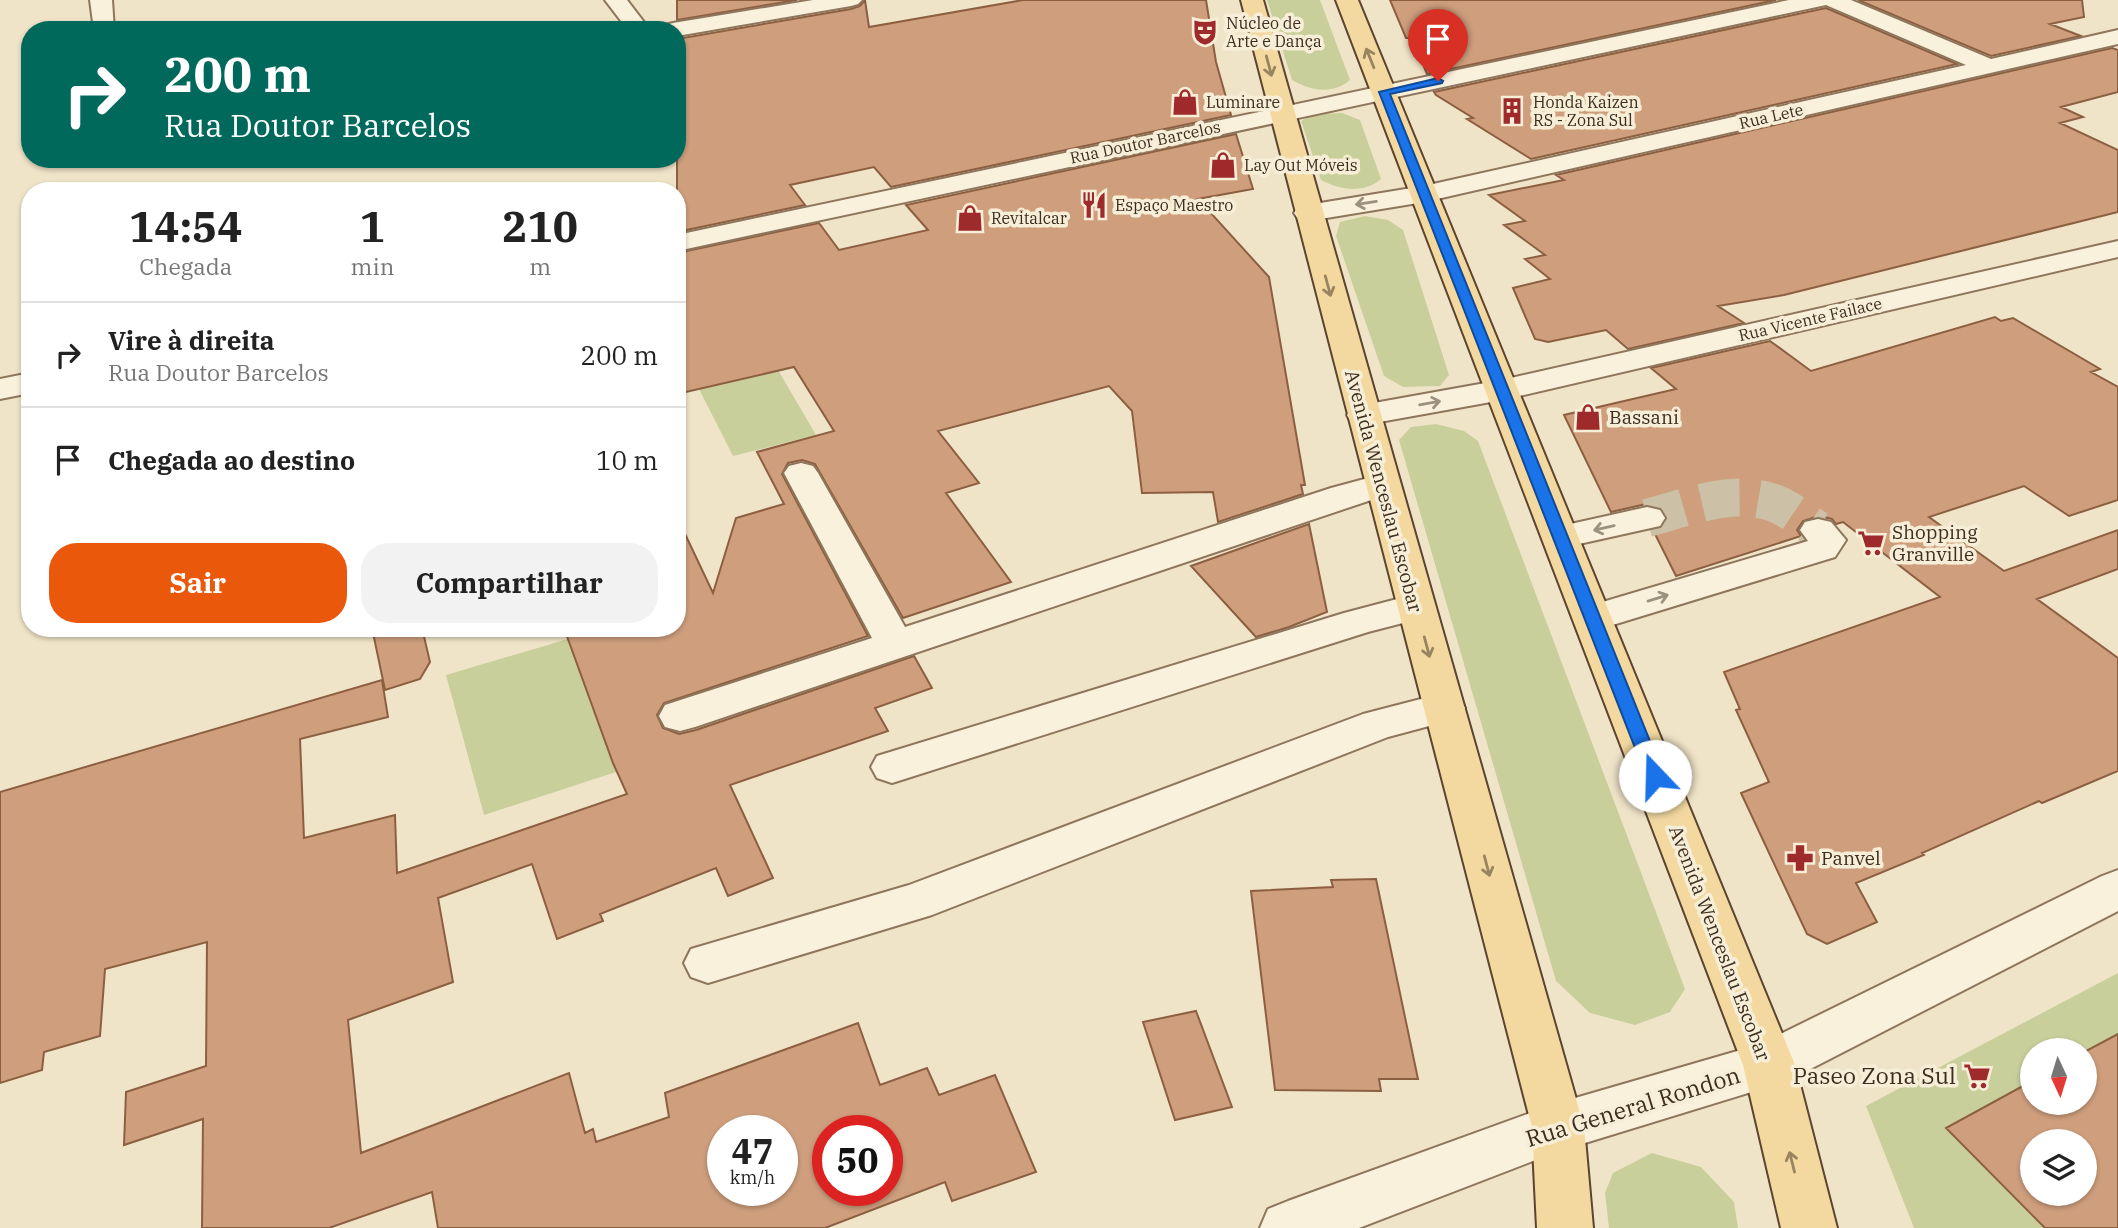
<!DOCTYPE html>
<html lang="pt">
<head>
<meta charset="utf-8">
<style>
	:root { --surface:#fff; --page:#f2f2f2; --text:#222; --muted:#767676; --line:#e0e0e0; --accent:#ea580c }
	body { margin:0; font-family:"IBM Plex Serif",serif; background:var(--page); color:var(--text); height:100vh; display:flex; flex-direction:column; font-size:26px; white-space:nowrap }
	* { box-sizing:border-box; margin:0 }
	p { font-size:23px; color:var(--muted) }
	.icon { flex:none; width:38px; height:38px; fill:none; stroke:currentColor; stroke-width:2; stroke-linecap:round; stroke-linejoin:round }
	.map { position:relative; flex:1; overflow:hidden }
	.side { position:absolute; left:21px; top:182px; width:665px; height:455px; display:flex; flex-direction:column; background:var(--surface); border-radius:28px; box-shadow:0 2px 5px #0004 }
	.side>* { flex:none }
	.banner { position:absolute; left:21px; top:21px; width:665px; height:147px; border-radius:28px; box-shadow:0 2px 5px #0004; background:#00695c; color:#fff; overflow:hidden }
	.needle { width:46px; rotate:176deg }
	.fabs { position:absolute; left:2020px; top:1038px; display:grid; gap:14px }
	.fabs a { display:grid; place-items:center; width:77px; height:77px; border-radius:50%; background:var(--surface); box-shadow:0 2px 5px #0004; font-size:35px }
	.speed { position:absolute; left:707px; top:1115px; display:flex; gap:14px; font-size:35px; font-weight:700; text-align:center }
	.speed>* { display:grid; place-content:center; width:91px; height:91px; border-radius:50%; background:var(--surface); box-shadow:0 2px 5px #0004; line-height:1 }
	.speed small { font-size:18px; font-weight:400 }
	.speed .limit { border:10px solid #d22; background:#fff; color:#111 }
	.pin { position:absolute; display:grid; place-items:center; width:60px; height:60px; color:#fff; margin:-72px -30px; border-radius:50% 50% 50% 0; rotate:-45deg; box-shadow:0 0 7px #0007 }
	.pin .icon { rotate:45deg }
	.me { position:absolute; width:77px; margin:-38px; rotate:339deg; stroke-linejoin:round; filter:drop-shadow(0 0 5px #0008) }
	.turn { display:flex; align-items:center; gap:24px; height:147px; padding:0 28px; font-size:32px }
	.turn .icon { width:91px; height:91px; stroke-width:2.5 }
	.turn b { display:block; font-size:49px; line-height:60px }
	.eta { display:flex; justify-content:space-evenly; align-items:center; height:119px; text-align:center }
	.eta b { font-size:42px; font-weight:800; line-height:49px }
	.action { display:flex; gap:14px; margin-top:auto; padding:14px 28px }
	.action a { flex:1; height:80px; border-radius:28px; background:var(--accent); color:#fff; font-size:28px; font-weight:800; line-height:80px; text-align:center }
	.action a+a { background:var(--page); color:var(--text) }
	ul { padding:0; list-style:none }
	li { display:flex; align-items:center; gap:21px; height:105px; padding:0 28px; border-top:2px solid var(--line) }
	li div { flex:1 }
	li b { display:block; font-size:26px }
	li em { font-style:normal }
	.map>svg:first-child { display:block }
	.green { fill:#c9cf9b }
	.building { fill:#cf9f7d; stroke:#8d5f41; stroke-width:2; fill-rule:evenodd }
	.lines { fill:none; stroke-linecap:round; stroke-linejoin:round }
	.minor-tunnel { stroke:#ccc0a6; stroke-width:38; stroke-dasharray:38 19; stroke-linecap:butt }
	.minor-casing { stroke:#8d765c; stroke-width:4 }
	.major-casing { stroke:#5b4430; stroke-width:4 }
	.minor { fill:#faf1dc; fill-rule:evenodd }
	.major { fill:#f3d9a0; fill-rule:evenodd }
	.oneway { stroke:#988460 }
	.oneway2 { stroke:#9c907e }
	.route { fill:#1a73e8; stroke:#114b97; stroke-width:2 }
	.labels { text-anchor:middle; stroke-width:7; stroke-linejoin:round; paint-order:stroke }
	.far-poi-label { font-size:16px; fill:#3d2e20; stroke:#f7eed8; text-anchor:start }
	.far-street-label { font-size:16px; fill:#3d2e20; stroke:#f7eed8 }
	.poi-label { font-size:19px; fill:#3d2e20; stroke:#f7eed8; text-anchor:start }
	.street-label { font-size:19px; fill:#3d2e20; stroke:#f7eed8 }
	.near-poi-label { font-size:23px; fill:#3d2e20; stroke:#f7eed8; text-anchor:end }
	.near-street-label { font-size:23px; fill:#3d2e20; stroke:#f7eed8 }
</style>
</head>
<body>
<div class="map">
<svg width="2118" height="1228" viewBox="0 0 2118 1228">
	<rect width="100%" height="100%" fill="#f0e4c8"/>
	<path class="green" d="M1267,0H1320L1350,80C1332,95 1311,91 1292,80Z
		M1342,113L1360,120L1381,179C1364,194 1340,190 1321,180L1301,121L1314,114Z
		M1365,216L1388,220L1403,230L1449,375L1440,386L1403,387L1384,376L1336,236L1340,222Z
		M778,370L816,435L733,456L699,389Z
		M1436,424L1464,431L1478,441L1685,989L1670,1012L1635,1025L1590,1013L1556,981L1399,440L1411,427Z
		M568,639L616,772L484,815L446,675Z
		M2118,973V1033L2084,1052L2032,1050V1081L1946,1128L2045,1228H1914L1866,1106Z
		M1652,1153L1701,1167L1734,1202L1738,1228H1609L1605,1193L1613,1173Z"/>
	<path class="building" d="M677,0H797L677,20Z
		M865,0L869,27L1023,0H1206L1216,62L1231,115L891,187L874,167L790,185L805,205L677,232V39L851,9L860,6Z
		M1390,0H1776L1427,74L1412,38H1406Z
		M1858,0H2082L2084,17L2050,24L2081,36L1991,56Z
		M1826,8L1957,64L1531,159L1467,119L1473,118L1436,95L1434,92Z
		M2112,48L2118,50V92L2061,107L2083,117L2060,123L2118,150V212L1784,295L1718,306L1744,323L1628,349L1606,330L1548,342L1535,339L1513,288L1550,279L1525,259L1545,255L1504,225L1525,221L1489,195L1564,180L1556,175Z
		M1236,134L1253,189L1198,199L1269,277L1305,485H1301L1303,494L1218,522L1213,492L1142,493L1132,411L1109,386L938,431L979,483L946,493L1011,582L903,618L815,464L802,460L788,463L782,474L868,636L664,703L657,715L663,728L679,734L696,730L914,656L932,688L875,708L888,731L730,785L773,878L728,896L716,868L600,914L603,921L557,939L532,864L438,898L453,982L348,1020L361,1153L569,1073L585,1133L593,1129L596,1142L669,1117L665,1093L858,1023L880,1085L927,1068L939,1095L995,1075L1036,1172L952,1201L945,1182L825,1228H438L432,1192L329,1228H202L203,1119L124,1145L126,1092L206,1066L207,942L105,969L100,1036L44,1052L42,1070L0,1083V792L382,680L388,717L300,739L304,838L395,815L397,873L627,794L613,763L564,628H677V517L713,593L736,518L784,504L757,452L834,431L794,367L677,394V253L819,223L839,250L928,230L906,205ZM723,1130H782V1190H723ZM828,1130H887V1190H828Z
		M1995,317L2001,321L2013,318L2100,369L2091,372L2118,387V500L2069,516L2024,486L1929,517L2004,571L2118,530V569L2037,599L2118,658V771L2042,803L2039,801L1922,853L1924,855L1856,883L1877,922L1827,944L1807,934L1741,793L1769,782L1736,710L1740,709L1724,672L1940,597L1843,522L1836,524L1832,519L1819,516L1803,521L1797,530L1801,536L1676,576L1653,530L1662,527L1667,519L1662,509L1646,504L1611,512L1564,415L1676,389L1651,368L1770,341L1811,371Z
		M1309,524L1327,612L1289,627L1256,637L1191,566Z
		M372,628H422L430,662L420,679L385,690Z
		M1376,879L1418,1079H1379L1381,1091L1275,1090L1251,891L1333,887L1331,880Z
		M1196,1011L1232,1107L1175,1120L1143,1022Z
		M2118,1034V1228H2045L1946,1128L2032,1081V1102H2084V1052ZM2032,1141H2084V1194H2032Z"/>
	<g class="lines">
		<path class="minor-tunnel" d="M1647,518C1686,508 1730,489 1771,502C1788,507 1803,521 1818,530"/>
		<defs>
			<path id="minor" d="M90,0H112L114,30H94Z
				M605,0H627L650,30H628Z
				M813,0H862L858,4L851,6L677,36V30H662L665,25L673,23Z
				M1789,0H1851L1991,59L2118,30V44L1424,202L1308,221L1298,219L1294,213L1298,207L1308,205L1424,186L1966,65L1826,5L677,251V235Z
				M2118,241V257L1502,400L1363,425L1351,422L1347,415L1351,408L1363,405L1502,380Z
				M30,373V393L0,399V379Z
				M801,463L813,466L818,473L905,627L1331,488L1383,474L1395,478L1400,485L1395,492L695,727L680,731L665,727L659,716L665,705L872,638L784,473L789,466Z
				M1647,507L1660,510L1665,518L1660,526L1561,548L1548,545L1543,537L1548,529Z
				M1818,519L1831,522L1846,540L1835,557L1593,631L1579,627L1574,618L1579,609L1808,541L1800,530L1805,522Z
				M1416,594L1430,598L1435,607L1430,616L1368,632L892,783L877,778L871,767L877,756L1344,613Z
				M1444,693L1459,698L1465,708L1459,718L1388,737L932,915L708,983L691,977L684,963L691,949L909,885L1363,714Z
				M2118,870V911L1787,1081L1559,1151L1359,1228H1260L1268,1209L1288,1201L1558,1103L1758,1045L2102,876Z"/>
			<path id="major" d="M1241,0H1263L1584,1127L1593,1228H1537L1532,1127Z
				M1336,0H1358L1795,1065L1837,1228H1781L1743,1065Z"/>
		</defs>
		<use href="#minor" class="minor-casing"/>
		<use href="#major" class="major-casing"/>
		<use href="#minor" class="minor"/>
		<use href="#major" class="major"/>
	</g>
	<defs><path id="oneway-shaft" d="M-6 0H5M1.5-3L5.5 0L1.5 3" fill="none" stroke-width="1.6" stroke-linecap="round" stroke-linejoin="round" transform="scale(1.75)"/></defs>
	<g class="oneway">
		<use href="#oneway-shaft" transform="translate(1370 58) rotate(-112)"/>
		<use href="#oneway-shaft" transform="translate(1269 66) rotate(75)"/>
		<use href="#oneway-shaft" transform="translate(1328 286) rotate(75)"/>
		<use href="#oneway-shaft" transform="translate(1427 647) rotate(75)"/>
		<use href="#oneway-shaft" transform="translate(1487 866) rotate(75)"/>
		<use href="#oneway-shaft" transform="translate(1792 1162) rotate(-104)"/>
	</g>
	<g class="oneway2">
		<use href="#oneway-shaft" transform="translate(1366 203) rotate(171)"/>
		<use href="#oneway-shaft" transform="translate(1430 403) rotate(-10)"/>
		<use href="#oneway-shaft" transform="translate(1604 528) rotate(167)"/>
		<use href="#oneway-shaft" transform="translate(1658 598) rotate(-17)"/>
	</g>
	<path class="route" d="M1438,78L1443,81L1442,83L1390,94L1664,776L1661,781H1649L1646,776L1379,92Z"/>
	<defs>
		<symbol id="theatre-bare" viewBox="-9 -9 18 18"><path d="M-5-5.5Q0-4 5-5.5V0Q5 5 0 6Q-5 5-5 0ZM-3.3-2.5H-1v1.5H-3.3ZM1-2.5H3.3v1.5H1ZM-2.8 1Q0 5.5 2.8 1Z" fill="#9e2a2b" stroke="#f7eed8" stroke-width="2.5" paint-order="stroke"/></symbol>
		<symbol id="shop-bare" viewBox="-9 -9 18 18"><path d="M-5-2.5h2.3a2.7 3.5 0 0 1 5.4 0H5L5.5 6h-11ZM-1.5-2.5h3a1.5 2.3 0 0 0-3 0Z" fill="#9e2a2b" stroke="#f7eed8" stroke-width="2.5" paint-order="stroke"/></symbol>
		<symbol id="building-bare" viewBox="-9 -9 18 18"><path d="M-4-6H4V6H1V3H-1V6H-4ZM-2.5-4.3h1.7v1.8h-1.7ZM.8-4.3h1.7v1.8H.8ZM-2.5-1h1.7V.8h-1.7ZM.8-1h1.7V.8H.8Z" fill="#9e2a2b" stroke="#f7eed8" stroke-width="2.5" paint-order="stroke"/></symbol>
		<symbol id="restaurant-bare" viewBox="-9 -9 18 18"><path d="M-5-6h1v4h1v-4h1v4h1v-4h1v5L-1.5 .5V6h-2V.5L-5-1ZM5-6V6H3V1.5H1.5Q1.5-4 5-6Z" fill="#9e2a2b" stroke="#f7eed8" stroke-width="2.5" paint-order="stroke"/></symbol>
		<symbol id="supermarket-bare" viewBox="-9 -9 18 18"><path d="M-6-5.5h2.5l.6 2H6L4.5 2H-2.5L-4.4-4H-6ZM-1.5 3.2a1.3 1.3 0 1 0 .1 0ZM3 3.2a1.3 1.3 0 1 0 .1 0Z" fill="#9e2a2b" stroke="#f7eed8" stroke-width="2.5" paint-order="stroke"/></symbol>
		<symbol id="pharmacy-bare" viewBox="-9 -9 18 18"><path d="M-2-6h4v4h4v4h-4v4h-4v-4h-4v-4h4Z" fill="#9e2a2b" stroke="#f7eed8" stroke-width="2.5" paint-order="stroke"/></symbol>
	</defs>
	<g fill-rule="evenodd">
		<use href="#theatre-bare" x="1186" y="13" width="38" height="38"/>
		<use href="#shop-bare" x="1166" y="83" width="38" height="38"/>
		<use href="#building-bare" x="1493" y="92" width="38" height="38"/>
		<use href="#shop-bare" x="1204" y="146" width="38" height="38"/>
		<use href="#restaurant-bare" x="1075" y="186" width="38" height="38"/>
		<use href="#shop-bare" x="951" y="199" width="38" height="38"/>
		<use href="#shop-bare" x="1569" y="398" width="38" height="38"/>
		<use href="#supermarket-bare" x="1852" y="524" width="38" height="38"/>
		<use href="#pharmacy-bare" x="1781" y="839" width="38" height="38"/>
		<use href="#supermarket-bare" x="1958" y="1057" width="38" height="38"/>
	</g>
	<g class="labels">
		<g class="far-poi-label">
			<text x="1226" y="29">Núcleo de<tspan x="1226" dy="18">Arte e Dança</tspan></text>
			<text x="1206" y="108">Luminare</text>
			<text x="1533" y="108">Honda Kaizen<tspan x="1533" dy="18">RS - Zona Sul</tspan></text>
			<text x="1244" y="171">Lay Out Móveis</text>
			<text x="1115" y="211">Espaço Maestro</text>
			<text x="991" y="224">Revitalcar</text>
		</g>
		<g class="far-street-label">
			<text transform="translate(1771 116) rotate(-13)" y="6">Rua Lete</text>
			<text transform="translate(1145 142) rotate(-12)" y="6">Rua Doutor Barcelos</text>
			<text transform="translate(1810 319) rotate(-13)" y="6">Rua Vicente Failace</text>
		</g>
		<g class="poi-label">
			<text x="1609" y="424">Bassani</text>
			<text x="1892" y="539">Shopping<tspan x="1892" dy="22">Granville</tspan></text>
			<text x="1821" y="865">Panvel</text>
		</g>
		<g class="street-label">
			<text transform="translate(1384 491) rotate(75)" y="7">Avenida Wenceslau Escobar</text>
			<text transform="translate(1720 943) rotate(69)" y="7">Avenida Wenceslau Escobar</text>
		</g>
		<g class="near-poi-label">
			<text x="1956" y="1084">Paseo Zona Sul</text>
		</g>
		<g class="near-street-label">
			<text transform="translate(1633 1107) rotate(-17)" y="8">Rua General Rondon</text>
		</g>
	</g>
</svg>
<div class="fabs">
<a><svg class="needle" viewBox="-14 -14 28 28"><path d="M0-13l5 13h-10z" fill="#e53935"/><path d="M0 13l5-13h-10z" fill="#767676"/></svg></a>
<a><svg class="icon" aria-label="layers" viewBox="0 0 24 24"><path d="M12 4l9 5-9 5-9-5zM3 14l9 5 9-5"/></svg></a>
</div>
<div class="speed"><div>47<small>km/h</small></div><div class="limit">50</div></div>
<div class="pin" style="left:1438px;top:81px;background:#d93025"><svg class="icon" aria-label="arrive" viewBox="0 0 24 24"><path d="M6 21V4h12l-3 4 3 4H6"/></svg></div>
<svg class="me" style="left:1655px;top:776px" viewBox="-20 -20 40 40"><circle r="19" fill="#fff"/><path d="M0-13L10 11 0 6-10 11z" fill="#1a73e8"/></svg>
<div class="banner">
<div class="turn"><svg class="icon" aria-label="right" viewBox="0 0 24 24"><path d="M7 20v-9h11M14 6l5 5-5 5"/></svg><div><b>200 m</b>Rua Doutor Barcelos</div></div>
</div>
<section class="side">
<div class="eta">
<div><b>14:54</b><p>Chegada</p></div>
<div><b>1</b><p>min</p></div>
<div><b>210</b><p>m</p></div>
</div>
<ul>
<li><svg class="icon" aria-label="right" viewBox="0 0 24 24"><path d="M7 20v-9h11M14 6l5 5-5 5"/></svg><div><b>Vire à direita</b><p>Rua Doutor Barcelos</p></div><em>200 m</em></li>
<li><svg class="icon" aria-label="arrive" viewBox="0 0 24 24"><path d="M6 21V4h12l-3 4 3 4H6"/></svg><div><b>Chegada ao destino</b></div><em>10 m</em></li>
</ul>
<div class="action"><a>Sair</a><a>Compartilhar</a></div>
</section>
</div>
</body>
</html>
